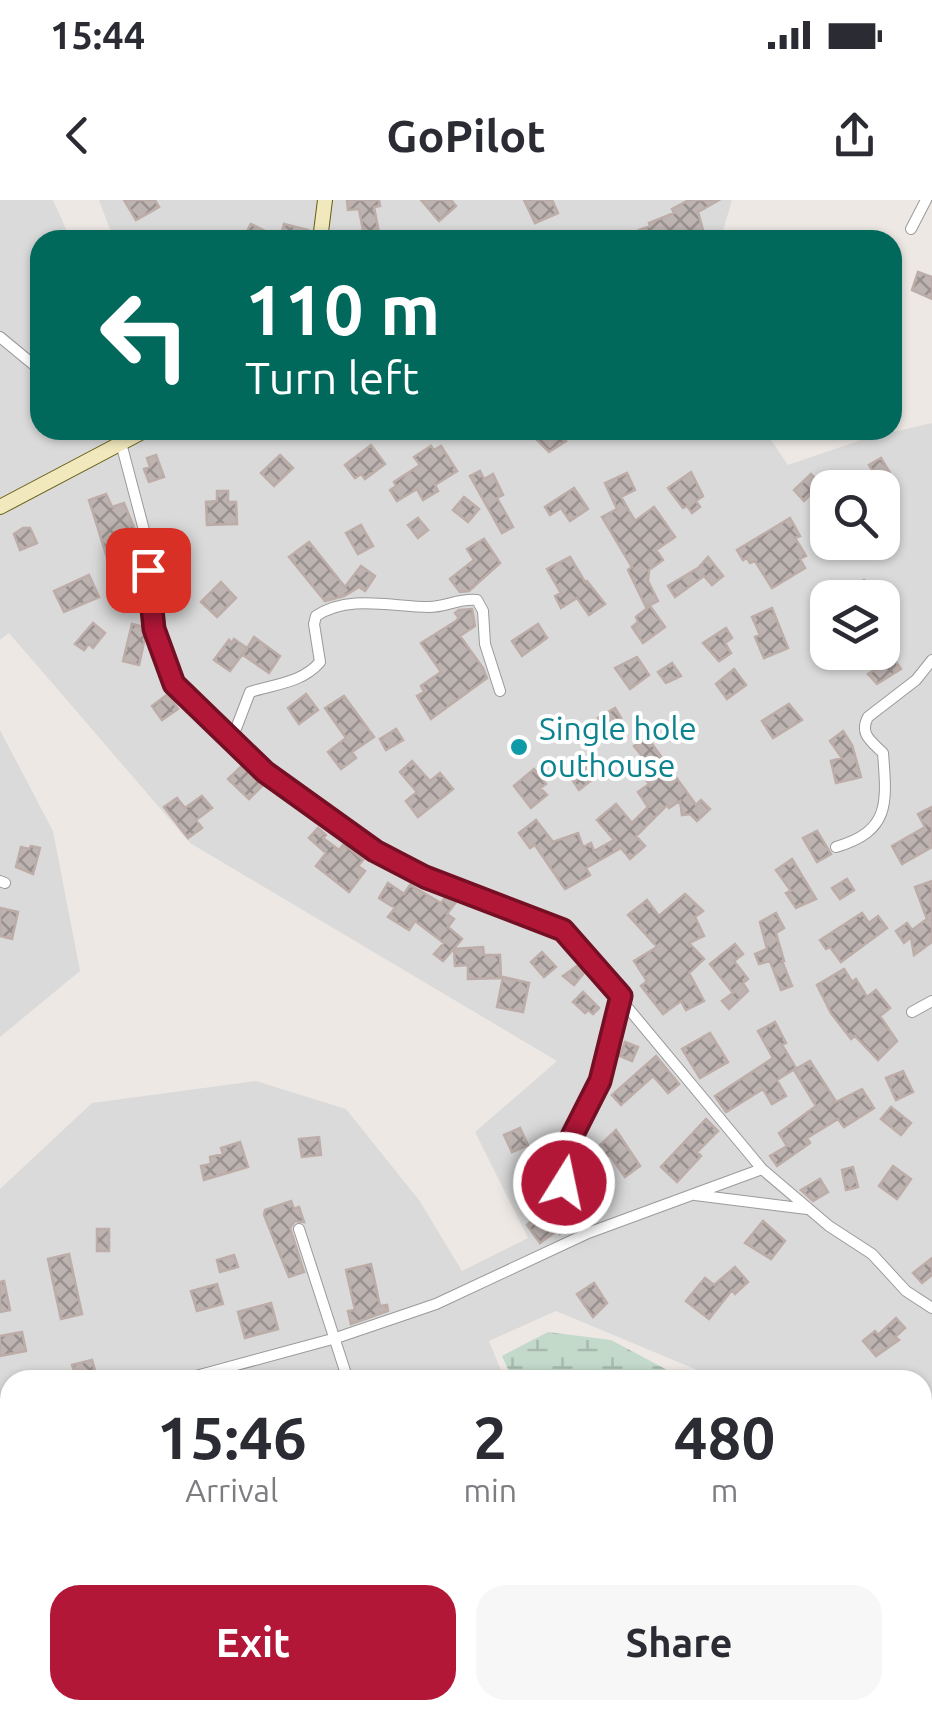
<!DOCTYPE html>
<html lang="en">
<head>
<meta charset="utf-8">
<style>
	:root { --surface:#fff; --page:#f7f7f7; --text:#2b2b33; --muted:#7c7c81; --accent:#b21738 }
	body { margin:0; font-family:Ubuntu,sans-serif; background:var(--page); color:var(--text); height:100vh; display:flex; flex-direction:column; font-size:38px; white-space:nowrap }
	* { box-sizing:border-box; margin:0 }
	p { font-size:32px; color:var(--muted) }
	.icon { flex:none; width:55px; height:55px; fill:none; stroke:currentColor; stroke-width:2; stroke-linecap:round; stroke-linejoin:round }
	.map { position:relative; flex:1; overflow:hidden }
	.details { position:absolute; left:0px; top:1170px; width:932px; height:350px; display:flex; flex-direction:column; background:var(--surface); border-radius:30px 30px 0 0; box-shadow:0 2px 8px #0004 }
	.details>* { flex:none }
	.hud { position:absolute; left:30px; top:30px; width:872px; height:210px; border-radius:30px; box-shadow:0 2px 8px #0004; background:#00695c; color:#fff; overflow:hidden }
	.buttons { position:absolute; left:810px; top:270px; display:grid; gap:20px }
	.buttons a { display:grid; place-items:center; width:90px; height:90px; border-radius:20px; background:var(--surface); box-shadow:0 2px 8px #0004; font-size:50px }
	.pin { position:absolute; display:grid; place-items:center; width:85px; height:85px; color:#fff; margin:-42px; border-radius:20px; box-shadow:0 5px 15px #0006 }
	.me { position:absolute; width:110px; margin:-55px; rotate:10deg; stroke-linejoin:round; filter:drop-shadow(0 0 8px #0008) }
	.turn { display:flex; align-items:center; gap:35px; height:210px; padding:0 50px; font-size:45px }
	.turn .icon { width:130px; height:130px; stroke-width:2.5 }
	.turn b { display:block; font-size:70px; line-height:85px }
	.eta { display:flex; justify-content:space-evenly; align-items:center; height:170px; text-align:center }
	.eta b { font-size:60px; font-weight:700; line-height:70px }
	.primary-button { display:flex; gap:20px; margin-top:auto; padding:20px 50px }
	.primary-button a { flex:1; height:115px; border-radius:30px; background:var(--accent); color:#fff; font-size:40px; font-weight:700; line-height:115px; text-align:center }
	.primary-button a+a { background:var(--page); color:var(--text) }
	.status { display:flex; justify-content:space-between; align-items:center; height:70px; padding:0 50px; background:var(--surface); direction:ltr }
	.status svg { height:28px; fill:currentColor }
	header { display:flex; justify-content:space-between; align-items:center; height:130px; padding:0 50px; background:var(--surface); font-size:45px; font-weight:700 }
	.map>svg:first-child { display:block }
	.residential { fill:#dbdada; fill-rule:evenodd }
	.wetland { fill:url(#wetland-marsh) }
	.building { fill:url(#building-cross-hatch); stroke:#bdada8; stroke-width:2.5 }
	.lines { fill:none; stroke-linecap:round; stroke-linejoin:round }
	.street-casing { stroke:#9a9a9a; stroke-width:12 }
	.secondary-casing { stroke:#665e11; stroke-width:16 }
	.street { stroke:#fff; stroke-width:10 }
	.secondary { stroke:#f1e9bd; stroke-width:14 }
	.route-casing { stroke:#740f24; stroke-width:25 }
	.route { stroke:#b21738; stroke-width:18 }
	.culture-dot { fill:#0f9aa8; stroke:#fff; stroke-width:4 }
	.labels { text-anchor:middle; stroke-width:8; stroke-linejoin:round; paint-order:stroke }
	.culture-label { font-size:32px; fill:#0d838f; stroke:#fff; text-anchor:start }
</style>
</head>
<body>
<div class="status"><b>15:44</b><svg viewBox="0 0 49 12"><path d="M0 12V9h3v3zM5 12V6h3v6zM10 12V3h3v9zM15 12V0h3v12zM26 1h20v11H26zM47 4h2v5h-2z"/></svg></div>
<header><svg class="icon" aria-label="back" viewBox="0 0 24 24"><path d="M15 5l-7 7 7 7"/></svg>GoPilot<svg class="icon" aria-label="share" viewBox="0 0 24 24"><path d="M12 15V3M7 8l5-5 5 5M5 13v7h14v-7"/></svg></header>
<div class="map">
<svg width="932" height="1520" viewBox="0 0 932 1520">
	<defs>
		<pattern id="wetland-marsh" width="20" height="14" patternUnits="userSpaceOnUse" patternTransform="scale(2.5)"><rect width="20" height="14" fill="#c3d9ca"/><path d="M1 5h8M5 5V1M11 12h8M15 12V8" fill="none" stroke="#a7baad"/></pattern>
		<pattern id="building-cross-hatch" width="8" height="8" patternUnits="userSpaceOnUse" patternTransform="scale(2.5)"><rect width="8" height="8" fill="#bdb3b1"/><path d="M0 0l8 8M0 8l8-8" fill="none" stroke="#99918f"/></pattern>
	</defs>
	<rect width="100%" height="100%" fill="#ede8e4"/>
	<path class="residential" d="M0,0H53L71,40H40V230H157L162,240L179,230H378L413,239L435,230H764L788,265L867,238L932,223V1237H923L922,1180H721L556,1111L489,1141L505,1180H10V1510H645L651,1520H0V989L92,903L256,881L346,909L419,1000L462,1071L528,1038L475,932L557,861L190,643L9,433L0,440ZM828,288H882V342H828ZM828,398H882V452H828Z
		M99,0H325L317,40H114Z
		M333,0H732L723,31L696,40H321Z
		M0,530L53,631L80,771L0,837Z
		M932,1431V1520H680L697,1510H922L923,1432Z"/>
	<path class="wetland" d="M548,1132L611,1140L686,1180H513L502,1156Z
		M932,1245V1424L923,1426V1246Z"/>
	<path class="building" d="M124,0H155L159,7L136,20Z
		M347,0H379L380,6L374,7L379,33L364,36L359,9L348,10Z
		M421,0H451L456,6L439,21Z
		M524,0H552L558,13L535,23Z
		M689,0H719L698,12L703,30L680,37L681,40H643L639,30L650,26L649,23L674,13L672,9Z
		M251,24L267,32L263,40H242Z
		M284,24L308,30L306,40L280,38Z
		M918,72L932,77V99L912,90Z
		M554,230H559L566,241L549,252L537,240Z
		M371,245L385,264L365,279L361,274L355,278L345,265Z
		M431,246L434,250L441,246L457,271L435,285L438,291L423,300L417,289L397,301L390,290L396,286L394,282L420,265L414,257Z
		M156,255L164,277L149,282L144,269L150,267L147,258Z
		M280,255L293,268L274,286L261,273Z
		M881,258L896,283L882,286L869,265Z
		M480,271L484,279L493,274L503,295L497,298L513,327L502,333L470,276Z
		M691,272L703,296L696,301L700,307L692,313L687,306L683,308L668,288Z
		M627,273L635,290L621,297L635,321L654,307L675,337L656,350L663,360L649,370L648,381L658,401L646,407L628,370L632,367L602,317L617,309L605,283Z
		M811,274L828,292V314L812,293L804,301L794,290Z
		M574,288L588,309L570,321L561,308L550,315L545,307Z
		M217,291H228V302H236L237,324L207,325L206,302L217,301Z
		M106,294L112,307L124,303L135,330L116,338L121,356L135,352L142,398L122,404L118,392L122,387L117,389L89,300Z
		M464,297L479,309L468,322L453,310Z
		M418,318L428,330L418,338L408,325Z
		M790,318L800,336L795,338L806,356L800,359L805,368L772,388L755,361L750,363L747,358L743,360L737,350Z
		M361,325L373,346L358,354L346,333Z
		M23,328H30L37,343L20,350L14,334Z
		M484,339L500,363L469,391L460,392L450,379L474,360L467,349Z
		M309,342L345,387L361,366L375,376L365,391L359,387L344,396L325,401L289,357Z
		M570,357L585,382L587,381L605,404L589,415L577,398L561,408L555,396L561,393L547,369Z
		M708,357L723,376L712,385L704,376L675,397L668,386L698,368Z
		M89,375L99,397L64,412L54,391Z
		M864,380L880,398H845Z
		M221,382L236,398L217,417L201,402Z
		M650,406L665,427L643,443L632,427L638,422L636,417Z
		M772,408L788,448L764,458L755,437L760,435L752,417Z
		M472,409L475,426L460,436L483,468L487,478L431,519L417,496L424,492L421,486L441,472L421,443L456,421L459,418L455,413L459,410Z
		M93,423L105,433L93,448L89,444L84,450L75,444Z
		M132,424L145,427L146,433L139,465L123,461Z
		M538,424L547,438L522,456L512,441Z
		M726,428L732,438L725,443L731,453L719,461L703,443Z
		M254,437L280,456L269,473L243,455Z
		M234,439L247,448L230,471L214,460L229,440L232,443Z
		M637,457L649,475L630,489L615,468Z
		M893,458L901,469L877,484L868,474Z
		M672,463L681,476L666,483L658,472Z
		M734,469L746,485L727,499L716,484Z
		M168,494L178,509L162,520L152,506Z
		M306,494L318,510L299,524L288,508Z
		M344,496L374,537L352,552L356,558L341,569L328,552L346,538L325,508Z
		M789,504L802,520L773,538L762,521Z
		M615,508L621,518L612,522L615,527L606,532L598,518Z
		M396,529L403,540L386,550L380,539Z
		M843,531L852,545L861,577L836,583L831,561L842,558L830,541Z
		M647,537L696,605L701,600L710,609L697,621L690,614L682,615L680,601L669,608L667,605L636,636L645,646L630,659L621,648L586,668L590,675L565,689L535,645L530,648L519,633L536,620L553,642L578,633L583,647L591,643L594,651L614,640L597,620L616,604L632,623L648,607L638,592L649,584L644,577L653,570L634,546Z
		M412,561L430,581L440,573L453,589L418,617L406,601L417,592L400,572Z
		M597,561L604,570L579,590L571,578Z
		M244,564L265,583L249,599L228,579Z
		M534,569L546,584L540,588L547,595L531,608L514,586Z
		M202,596L212,608L196,620L202,628L188,638L164,607L177,598L185,608Z
		M932,607V647L902,664L892,646L925,627L918,614Z
		M318,628L326,635L323,638L339,650L344,644L363,660L358,666L365,671L349,692L316,666L326,653L309,638Z
		M817,631L831,654L817,662L803,638Z
		M31,646L40,648L33,674L16,667L21,647L29,649Z
		M792,659L816,699L796,708L786,693L791,691L776,670Z
		M847,679L854,690L840,699L832,688Z
		M932,681V742L914,755L911,737L904,743L896,731L907,723L912,730L927,719L915,687Z
		M388,683L404,694L410,685L441,703L447,695L456,702L447,714L454,719L448,727L462,739L443,761L434,754L444,743L415,721L409,730L388,717L395,708L379,698Z
		M685,694L703,711L695,717L704,736L689,743L704,759L689,773L704,801L686,810L681,801L663,814L641,786L647,781L634,761L657,747L628,715L647,700L659,716Z
		M0,708L18,712L12,739L0,736Z
		M776,713L784,728L776,733L784,761H782L792,786L781,790L770,761L759,764L755,754L767,749L760,722Z
		M862,713L869,723L878,716L887,728L841,762L830,747L826,749L820,740Z
		M735,744L743,754L734,761L748,779L743,783L748,791L729,809L722,801L733,793L710,764Z
		M483,747L484,755H500L501,778L468,779V765L455,766L454,749Z
		M542,752L556,767L544,777L531,762Z
		M577,766L584,773L574,785L563,776Z
		M844,769L852,782L856,779L867,797L876,790L890,808L880,816L897,841L878,860L855,836L851,839L831,813L817,785Z
		M503,777L529,783L523,812L497,807Z
		M583,792L599,808L593,814L588,810L585,813L573,802Z
		M775,822L786,843L782,845L796,868L777,880L786,896L772,904L763,889L726,912L715,896L773,858L758,831Z
		M710,833L728,862L700,878L682,849Z
		M625,842L638,847L632,861L620,856Z
		M656,856L679,884L668,893L653,876L621,905L612,895Z
		M810,861L835,900L832,904L862,889L874,908L844,927L838,919L807,938L810,943L777,966L770,956L787,946L779,933L816,906L794,870Z
		M903,871L913,892L896,900L886,878Z
		M891,907L911,923L901,935L881,919Z
		M706,919L718,931L697,952L701,956L677,982L661,967Z
		M520,928L528,945L512,952L504,935Z
		M616,930L640,966L625,977L609,954L602,961L593,952Z
		M319,937L321,955L302,957L299,939Z
		M240,942L248,967L204,980L201,966L211,964L210,957L223,954L221,948Z
		M893,966L911,979L897,999L879,986Z
		M853,967L858,987L846,990L842,970Z
		M820,979L828,992L813,1001L801,990Z
		M556,998L574,1024L560,1034L558,1030L540,1043L527,1025Z
		M291,1001L294,1009L299,1007L304,1022L295,1021L290,1028L304,1072L289,1077L264,1015L265,1010Z
		M763,1021L785,1041L771,1059L745,1043Z
		M97,1029H109V1051H97Z
		M69,1054L82,1114L61,1119L48,1059Z
		M234,1055L238,1067L220,1072L217,1060Z
		M932,1058V1075L922,1083L913,1073Z
		M371,1064L380,1106L387,1105L388,1111L351,1124L348,1111L355,1110L346,1070Z
		M735,1067L748,1082L735,1094L732,1090L709,1119L686,1101L705,1078L714,1085Z
		M4,1081L10,1110L0,1112V1082Z
		M594,1083L607,1103L593,1117L577,1094Z
		M217,1084L223,1104L197,1111L191,1091Z
		M271,1103L278,1129L245,1138L238,1112Z
		M896,1118L905,1128L895,1137L899,1140L876,1156L863,1141L875,1131L878,1135Z
		M22,1132L26,1151L0,1156V1136Z
		M92,1160L98,1180H77L72,1165Z
		M0,1404L10,1428V1436L0,1439Z"/>
	<g class="lines">
		<defs>
			<path id="street" d="M911,29L926,0
				M0,137L40,170
				M113,230L121,243L145,334L154,429L174,485L265,572L375,651L425,677L563,730L762,969L829,1026L872,1054L906,1091L932,1108
				M232,539L250,492C275,484 302,483 320,462L314,424L316,416C349,394 392,407 429,407C446,407 459,398 477,400L483,411L485,444L500,491
				M836,647C890,631 887,604 883,553C871,541 859,534 868,517L916,480L932,460
				M0,681L5,683
				M912,812L932,801
				M695,995L807,1009
				M299,1029L346,1174L339,1180
				M588,1033L564,983L562,956L600,881L621,796
				M181,1180L336,1138L436,1104L588,1033L762,969
				M1,1221L10,1219
				M0,1374L10,1372
				M246,1510L249,1520
				M431,1510L433,1520
				M80,1520L124,1510"/>
			<path id="secondary" d="M320,40L325,0
				M0,307L146,230"/>
		</defs>
		<use href="#street" class="street-casing"/>
		<use href="#secondary" class="secondary-casing"/>
		<use href="#street" class="street"/>
		<use href="#secondary" class="secondary"/>
	</g>
	<g class="lines">
		<defs>
			<path id="route" d="M148,370L154,429L174,484L265,572L375,651L425,677L563,730L621,796L600,881L562,956L564,983"/>
		</defs>
		<use href="#route" class="route-casing"/>
		<use href="#route" class="route"/>
	</g>
	<circle class="culture-dot" cx="519" cy="547" r="10"/>
	<g class="labels">
		<g class="culture-label">
			<text x="539" y="540">Single hole<tspan x="539" dy="37">outhouse</tspan></text>
		</g>
	</g>
</svg>
<div class="buttons">
<a><svg class="icon" aria-label="search" viewBox="0 0 24 24"><circle cx="10" cy="10" r="6"/><path d="M15 15l6 6"/></svg></a>
<a><svg class="icon" aria-label="layers" viewBox="0 0 24 24"><path d="M12 4l9 5-9 5-9-5zM3 14l9 5 9-5"/></svg></a>
</div>
<div class="pin" style="left:148px;top:370px;background:#d93025"><svg class="icon" aria-label="arrive" viewBox="0 0 24 24"><path d="M6 21V4h12l-3 4 3 4H6"/></svg></div>
<svg class="me" style="left:564px;top:983px" viewBox="-20 -20 40 40"><circle r="17" fill="#b21738" stroke="#fff" stroke-width="3"/><path d="M0-11L8 9 0 5-8 9z" fill="#fff"/></svg>
<div class="hud">
<div class="turn"><svg class="icon" aria-label="left" viewBox="0 0 24 24"><path d="M17 20v-9H6M10 6l-5 5 5 5"/></svg><div><b>110 m</b>Turn left</div></div>
</div>
<section class="details">
<div class="eta">
<div><b>15:46</b><p>Arrival</p></div>
<div><b>2</b><p>min</p></div>
<div><b>480</b><p>m</p></div>
</div>
<div class="primary-button"><a>Exit</a><a>Share</a></div>
</section>
</div>
</body>
</html>
